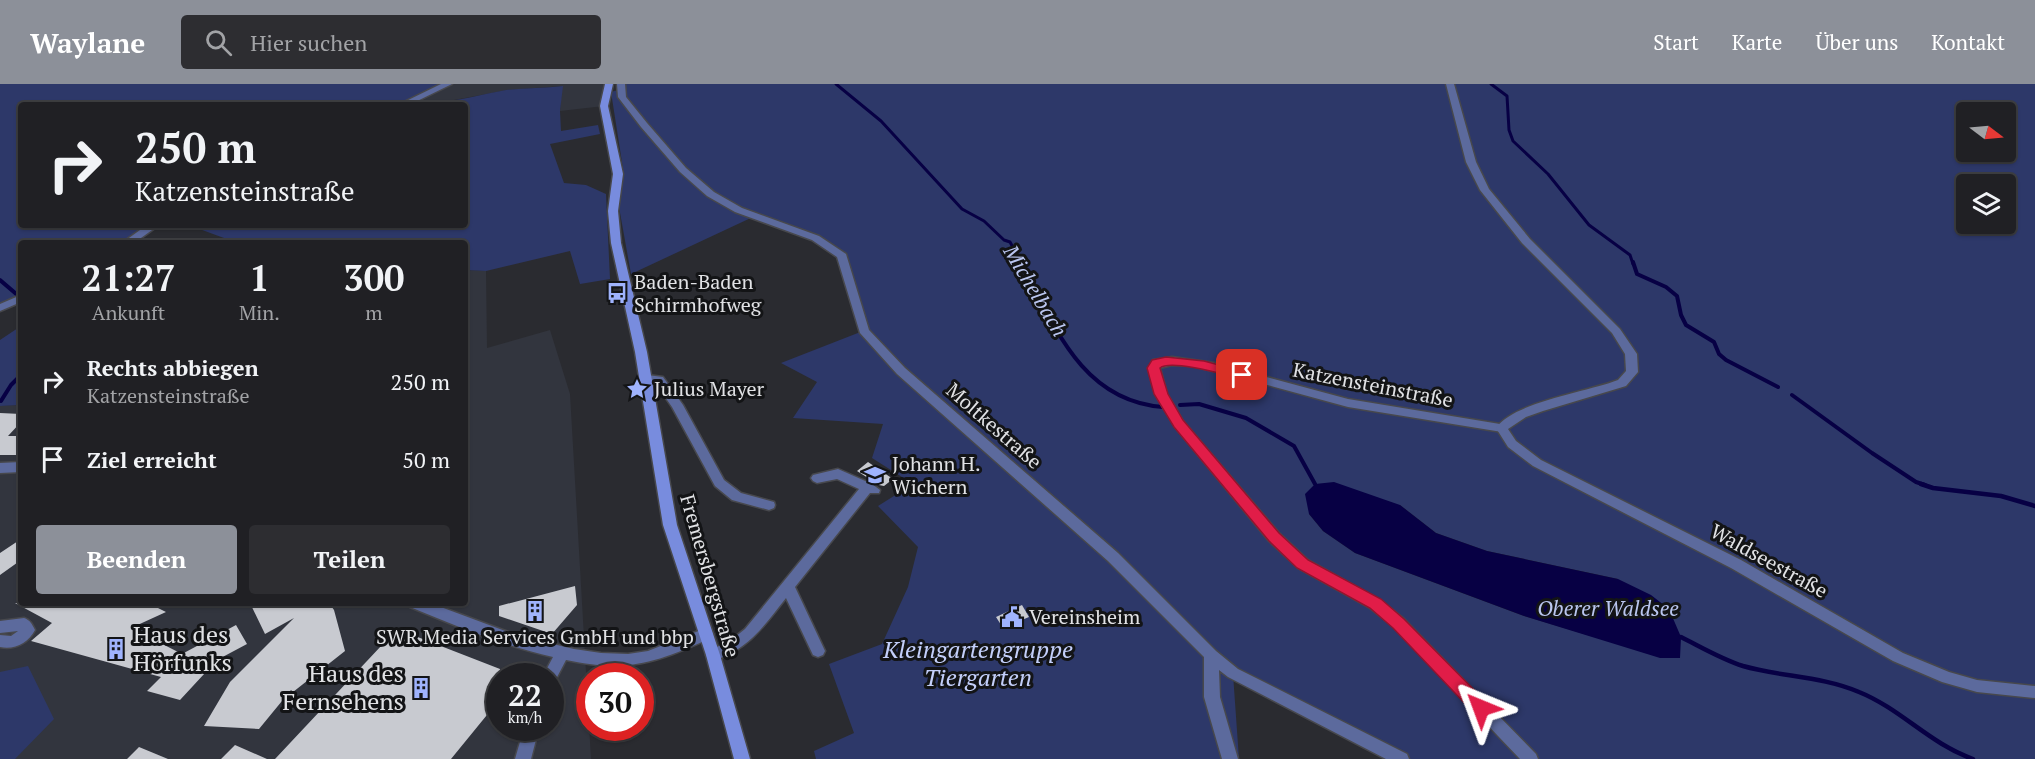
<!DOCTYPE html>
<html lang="de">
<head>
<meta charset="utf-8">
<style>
	:root { --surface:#202024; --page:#2d2d31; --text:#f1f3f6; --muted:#a2a3a6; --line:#3d3e41; --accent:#8c9099 }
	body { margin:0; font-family:"PT Serif",serif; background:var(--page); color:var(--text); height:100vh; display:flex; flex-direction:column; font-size:22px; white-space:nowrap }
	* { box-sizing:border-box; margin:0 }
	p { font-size:20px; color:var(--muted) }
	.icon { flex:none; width:33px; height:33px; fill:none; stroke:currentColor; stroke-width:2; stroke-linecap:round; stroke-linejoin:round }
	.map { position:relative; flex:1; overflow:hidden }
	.panel { position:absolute; left:18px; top:156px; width:450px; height:366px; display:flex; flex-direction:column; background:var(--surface); border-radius:6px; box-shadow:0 2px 4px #0004,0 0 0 2px var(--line) }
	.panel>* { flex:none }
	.banner { position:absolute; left:18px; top:18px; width:450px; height:126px; border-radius:6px; box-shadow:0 2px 4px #0004,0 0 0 2px var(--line); background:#202024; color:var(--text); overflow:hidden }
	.needle { width:39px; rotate:106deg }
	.controls { position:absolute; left:1956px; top:18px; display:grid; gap:12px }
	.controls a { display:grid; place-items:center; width:60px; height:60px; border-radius:6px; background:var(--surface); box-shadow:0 2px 4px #0004,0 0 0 2px var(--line); font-size:30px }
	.speed { position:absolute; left:486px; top:579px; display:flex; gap:12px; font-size:30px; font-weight:700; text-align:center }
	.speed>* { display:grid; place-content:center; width:78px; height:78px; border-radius:50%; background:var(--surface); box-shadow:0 2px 4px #0004,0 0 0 2px var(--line); line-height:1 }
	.speed small { font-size:15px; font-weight:400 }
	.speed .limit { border:9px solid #d22; background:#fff; color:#111 }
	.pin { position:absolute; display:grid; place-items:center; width:51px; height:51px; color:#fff; margin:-26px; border-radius:12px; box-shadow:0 3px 9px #0006 }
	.me { position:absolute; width:66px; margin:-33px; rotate:316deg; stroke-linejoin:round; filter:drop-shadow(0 0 4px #0008) }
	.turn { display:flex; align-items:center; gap:21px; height:126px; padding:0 18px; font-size:27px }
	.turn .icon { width:78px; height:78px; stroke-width:2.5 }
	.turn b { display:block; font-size:42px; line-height:51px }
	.eta { display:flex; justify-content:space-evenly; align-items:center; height:102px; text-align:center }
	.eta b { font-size:36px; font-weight:600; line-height:42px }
	.action { display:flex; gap:12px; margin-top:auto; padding:12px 18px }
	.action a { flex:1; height:69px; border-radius:6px; background:var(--accent); color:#fff; font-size:24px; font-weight:600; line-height:69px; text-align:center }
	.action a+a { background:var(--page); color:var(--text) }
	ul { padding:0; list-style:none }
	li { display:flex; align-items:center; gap:18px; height:78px; padding:0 18px }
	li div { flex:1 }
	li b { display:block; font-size:22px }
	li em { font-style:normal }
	header { display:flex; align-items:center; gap:36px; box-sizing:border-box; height:84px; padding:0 30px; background:var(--accent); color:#fff }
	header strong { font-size:28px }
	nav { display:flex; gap:33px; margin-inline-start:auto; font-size:21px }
	.search { width:420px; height:54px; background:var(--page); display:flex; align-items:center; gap:15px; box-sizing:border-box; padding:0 21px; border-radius:6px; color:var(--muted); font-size:22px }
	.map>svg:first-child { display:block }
	.built { fill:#32353e; fill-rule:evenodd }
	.green { fill:#2d3869; fill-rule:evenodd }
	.water { fill:#070044 }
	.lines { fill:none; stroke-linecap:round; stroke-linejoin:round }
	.stream-far2 { stroke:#070044; stroke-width:3 }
	.stream-far1 { stroke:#070044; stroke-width:4 }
	.stream { stroke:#070044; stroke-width:4.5 }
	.building { fill:#c8cad0 }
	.minor-casing { stroke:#47484d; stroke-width:3 }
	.tertiary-casing { stroke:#47484d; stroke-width:3 }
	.secondary-casing { stroke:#47484d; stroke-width:3 }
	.minor { fill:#5c6a9d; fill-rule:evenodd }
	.tertiary { fill:#5c6a9d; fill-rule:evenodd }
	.secondary { fill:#788cde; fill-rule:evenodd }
	.route { fill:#e11d48; stroke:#92132f; stroke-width:1.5 }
	.labels { text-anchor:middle; stroke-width:6; stroke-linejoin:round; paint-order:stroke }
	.poi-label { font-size:20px; fill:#e1e2e5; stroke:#131416; text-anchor:start }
	.street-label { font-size:20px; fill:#e1e2e5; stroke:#131416 }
	.water-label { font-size:21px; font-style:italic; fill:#bac6f0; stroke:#131416 }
	.near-poi-label { font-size:24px; fill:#e1e2e5; stroke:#131416; text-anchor:start }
	.near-park-label { font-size:24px; font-style:italic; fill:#c3cffa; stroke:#131416 }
</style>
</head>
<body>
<header>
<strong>Waylane</strong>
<div class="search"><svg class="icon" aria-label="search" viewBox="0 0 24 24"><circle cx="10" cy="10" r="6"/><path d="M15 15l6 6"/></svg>Hier suchen</div>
<nav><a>Start</a><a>Karte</a><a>Über uns</a><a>Kontakt</a></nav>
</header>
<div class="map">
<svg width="2035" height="675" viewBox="0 0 2035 675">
	<rect width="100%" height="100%" fill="#2a2b30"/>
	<path class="built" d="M448,0H609L604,22L560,27L562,2L508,6L454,16L420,18L412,16Z
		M465,186L486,187L487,264L550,246L570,310L591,675H0V322L21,321V519H465ZM500,592H550V644H500Z"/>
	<path class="green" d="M0,0H448L413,16C443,23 476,11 506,6C525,4 544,4 563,2L560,27L561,47L598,41L600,50L550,60L564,99L586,101L606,110L610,195L580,200L570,167L486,187L465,186V159H218L224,154L194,143L197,141H465V21H21V141H154L127,159H21V212L0,223Z
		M625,0H2035V675H1401L1233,590L1239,675H816L814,667L854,649L829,580L882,560L908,503L918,463L878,422L913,400L872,374L883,340L793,334L817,298L781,279L863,247L842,172L833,164L755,132L631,190L619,123L624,91L611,8L625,4ZM1966,28H2006V68H1966ZM1966,100H2006V140H1966ZM1400,421L1436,449L1487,467L1618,495L1591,552L1524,532L1355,469L1323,447L1309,430Z
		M21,242V321L0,322V256Z
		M28,582L54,635L15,675H0V588Z"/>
	<path class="water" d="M1334,398L1400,421L1436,449L1487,467L1618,495L1651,511L1669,525L1681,553L1680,574H1660L1524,532L1355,469L1323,447L1309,430L1305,410L1315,400Z"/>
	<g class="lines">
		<path class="stream-far2" d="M836,0L881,37L962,125L984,137L1004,156L1010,158L1022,180
			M1491,0L1507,12L1509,46L1513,57L1548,90L1589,141L1630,171L1633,180"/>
		<path class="stream-far1" d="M1021,178C1054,241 1081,317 1163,323
			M1633,178L1637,190L1666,203L1677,212L1681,231L1686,241L1714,258L1719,270L1726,276L1778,303
			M0,196L21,214
			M1792,311L1872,369L1916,398L1925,401
			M1,317L11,301L21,291
			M1180,321L1199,320L1246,334L1294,362L1315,400"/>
		<path class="stream" d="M1921,400L1933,404L2001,412L2035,422
			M1681,553C1701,563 1721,575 1743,582C1781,593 1822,592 1859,608C1901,625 1930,660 1973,675"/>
	</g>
	<path class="building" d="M0,329L21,330V338L8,352H21V371H0Z
		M868,378L893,395L884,402L879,401L857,387Z
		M21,455V476L0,491V469Z
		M575,502L577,521L552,550L499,532V522Z
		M15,519H161L156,523L166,528L131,544L182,570L236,541L247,560L217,576L180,616L147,607L161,593L31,557L52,539Z
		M250,519H329L334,526L345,567L293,608L291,606L259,645L204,642L230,598L294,534L265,550Z
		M1022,521L1029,533L1003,544L996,533Z
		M397,545L500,585V615L451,675H275Z
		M235,661L267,675H221Z
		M139,663L168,675H127Z"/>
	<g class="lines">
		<defs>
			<path id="minor" d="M441,0H452L409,21H398Z
				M617,0H625L626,13L647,39L686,84L714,108L742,124L819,152L846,170L869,246L905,284L1118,469L1216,567L1238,585L1407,670L1409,675H1386L1228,593L1219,586L1220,613L1238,675H1222L1204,613V573L1108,477L897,290L860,249L837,173L812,156L735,128L707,112L680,88L641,43L618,13Z
				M147,141H159L134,159H122Z
				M21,211V218L0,227V220Z
				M1172,273L1215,279L1348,315L1506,341L1508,344L1506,347L1502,348L1348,323L1238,293L1192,282L1172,281L1160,284L1167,310L1183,337L1279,449L1308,476L1380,516L1404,535L1536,670L1538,675H1520L1394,543L1370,524L1298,484L1269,457L1175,343L1155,310L1148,284L1153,276Z
				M647,291L663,293L683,321L724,396L741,409L774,418L775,421L774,424L769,426L732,416L715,402L672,323L656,300L643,298L641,295Z
				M21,378V388L0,389V379Z
				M838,385L872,400L880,406L879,409H870L795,503L825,567L823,571L818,573L813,571L786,514C763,543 749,565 713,577L708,575L706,571L708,567L730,557L745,545L859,405L837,395L817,399L813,397L811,394L813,391Z
				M408,519H430L519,552L574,565L601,569L628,570L648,567L706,544L711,546L713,550L711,554C655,579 628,589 566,576L555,597L550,599V592H543L553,573C504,562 456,542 410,523Z
				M24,534C30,536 32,540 35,546C28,559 15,566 0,563V551L11,552L18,547L0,549V537Z
				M524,644H539L531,675H515Z"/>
			<path id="tertiary" d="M1446,0H1454L1476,78L1489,105L1530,155L1620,245L1637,270L1638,288L1626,302L1543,327L1526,333L1508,345L1516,357L1541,376L1741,476L1903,569L1949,588L1977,596L2035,602V614L1977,608L1942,598L1893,577L1731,484L1533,382L1508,363L1496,344C1514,318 1587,308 1618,296L1626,287L1625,270L1612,249L1522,159L1480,106L1466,78Z"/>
			<path id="secondary" d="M605,0H613L608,22L623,90L618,127L621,159L647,268L677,441L720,571L750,675H734L706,571L663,441L635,268L611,159L608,127L613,90L600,22Z"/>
		</defs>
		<use href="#minor" class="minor-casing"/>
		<use href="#tertiary" class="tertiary-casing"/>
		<use href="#secondary" class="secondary-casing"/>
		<use href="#minor" class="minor"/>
		<use href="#tertiary" class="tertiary"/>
		<use href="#secondary" class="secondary"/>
	</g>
	<path class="route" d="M1166,273L1204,277L1246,288L1248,291L1242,295C1226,291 1171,275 1160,284L1168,310L1183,336L1279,449L1308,476L1381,515L1404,535L1487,619L1489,624L1487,630L1481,632L1475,630L1393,544L1370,524L1297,484L1269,457L1174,343L1154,310L1147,284L1152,276Z"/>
	<defs>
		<symbol id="bus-bare" viewBox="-9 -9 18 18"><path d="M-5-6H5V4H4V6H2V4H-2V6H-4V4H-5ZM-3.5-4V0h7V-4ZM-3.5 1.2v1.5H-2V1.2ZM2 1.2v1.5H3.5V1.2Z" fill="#9fb3fd" stroke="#131416" stroke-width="2.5" paint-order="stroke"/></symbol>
		<symbol id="sight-bare" viewBox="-9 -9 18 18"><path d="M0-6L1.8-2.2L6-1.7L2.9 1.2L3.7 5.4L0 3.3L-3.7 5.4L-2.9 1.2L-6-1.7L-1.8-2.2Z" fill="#9fb3fd" stroke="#131416" stroke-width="2.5" paint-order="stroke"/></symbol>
		<symbol id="school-bare" viewBox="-9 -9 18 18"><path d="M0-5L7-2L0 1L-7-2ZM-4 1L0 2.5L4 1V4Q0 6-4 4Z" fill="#9fb3fd" stroke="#131416" stroke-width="2.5" paint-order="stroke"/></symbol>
		<symbol id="building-bare" viewBox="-9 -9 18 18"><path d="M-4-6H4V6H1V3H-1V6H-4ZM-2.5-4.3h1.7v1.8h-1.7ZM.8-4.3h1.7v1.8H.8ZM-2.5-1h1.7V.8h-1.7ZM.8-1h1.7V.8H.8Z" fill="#9fb3fd" stroke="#131416" stroke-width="2.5" paint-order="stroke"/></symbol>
		<symbol id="civic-bare" viewBox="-9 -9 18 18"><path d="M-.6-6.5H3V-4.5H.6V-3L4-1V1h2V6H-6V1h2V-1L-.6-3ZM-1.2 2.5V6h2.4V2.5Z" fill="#9fb3fd" stroke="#131416" stroke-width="2.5" paint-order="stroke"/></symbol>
	</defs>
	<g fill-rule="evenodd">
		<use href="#bus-bare" x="602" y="194" width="30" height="30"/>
		<use href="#sight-bare" x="622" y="290" width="30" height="30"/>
		<use href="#school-bare" x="860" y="376" width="30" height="30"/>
		<use href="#building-bare" x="520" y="512" width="30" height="30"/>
		<use href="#civic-bare" x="997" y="518" width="30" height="30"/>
		<use href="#building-bare" x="101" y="550" width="30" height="30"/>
		<use href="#building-bare" x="406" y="589" width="30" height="30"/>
	</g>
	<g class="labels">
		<g class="poi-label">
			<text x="634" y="205">Baden-Baden<tspan x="634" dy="23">Schirmhofweg</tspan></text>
			<text x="654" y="312">Julius Mayer</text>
			<text x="892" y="387">Johann H.<tspan x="892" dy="23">Wichern</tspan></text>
			<text x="1029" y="540">Vereinsheim</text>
			<text x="535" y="560" text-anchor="middle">SWR Media Services GmbH und bbp</text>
		</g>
		<g class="street-label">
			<text transform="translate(1373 301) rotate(11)" y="7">Katzensteinstraße</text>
			<text transform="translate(994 342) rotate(41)" y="7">Moltkestraße</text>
			<text transform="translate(1769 477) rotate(29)" y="7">Waldseestraße</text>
			<text transform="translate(710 492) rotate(74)" y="7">Fremersbergstraße</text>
		</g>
		<g class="water-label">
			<text transform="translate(1035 207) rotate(59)" y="7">Michelbach</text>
			<text x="1608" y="532">Oberer Waldsee</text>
		</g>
		<g class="near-poi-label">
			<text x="133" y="559">Haus des<tspan x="133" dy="28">Hörfunks</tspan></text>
			<text x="404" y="598" text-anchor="end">Haus des<tspan x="404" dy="28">Fernsehens</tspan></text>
		</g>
		<g class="near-park-label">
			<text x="978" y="574">Kleingartengruppe<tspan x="978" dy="28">Tiergarten</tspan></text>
		</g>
	</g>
</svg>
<div class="controls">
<a><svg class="needle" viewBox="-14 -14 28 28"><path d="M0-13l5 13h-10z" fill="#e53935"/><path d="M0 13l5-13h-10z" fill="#a2a3a6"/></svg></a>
<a><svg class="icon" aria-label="layers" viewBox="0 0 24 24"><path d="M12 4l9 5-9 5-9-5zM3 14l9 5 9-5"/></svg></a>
</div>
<div class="speed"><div>22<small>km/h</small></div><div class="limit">30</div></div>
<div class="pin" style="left:1242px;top:291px;background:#d93025"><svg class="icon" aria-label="arrive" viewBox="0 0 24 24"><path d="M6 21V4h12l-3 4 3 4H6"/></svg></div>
<svg class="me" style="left:1481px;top:624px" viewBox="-20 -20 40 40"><path d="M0-17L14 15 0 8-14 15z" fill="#e11d48" stroke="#fff" stroke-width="4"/></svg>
<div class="banner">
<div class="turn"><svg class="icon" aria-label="right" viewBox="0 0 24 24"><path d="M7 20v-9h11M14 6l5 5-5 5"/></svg><div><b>250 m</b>Katzensteinstraße</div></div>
</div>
<section class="panel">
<div class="eta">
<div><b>21:27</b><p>Ankunft</p></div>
<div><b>1</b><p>Min.</p></div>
<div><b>300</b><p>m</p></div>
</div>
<ul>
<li><svg class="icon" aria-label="right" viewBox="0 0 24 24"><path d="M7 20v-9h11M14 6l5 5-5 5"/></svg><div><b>Rechts abbiegen</b><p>Katzensteinstraße</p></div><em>250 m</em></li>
<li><svg class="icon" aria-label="arrive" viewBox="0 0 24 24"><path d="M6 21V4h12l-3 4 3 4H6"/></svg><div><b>Ziel erreicht</b></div><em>50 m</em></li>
</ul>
<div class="action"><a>Beenden</a><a>Teilen</a></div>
</section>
</div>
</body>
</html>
